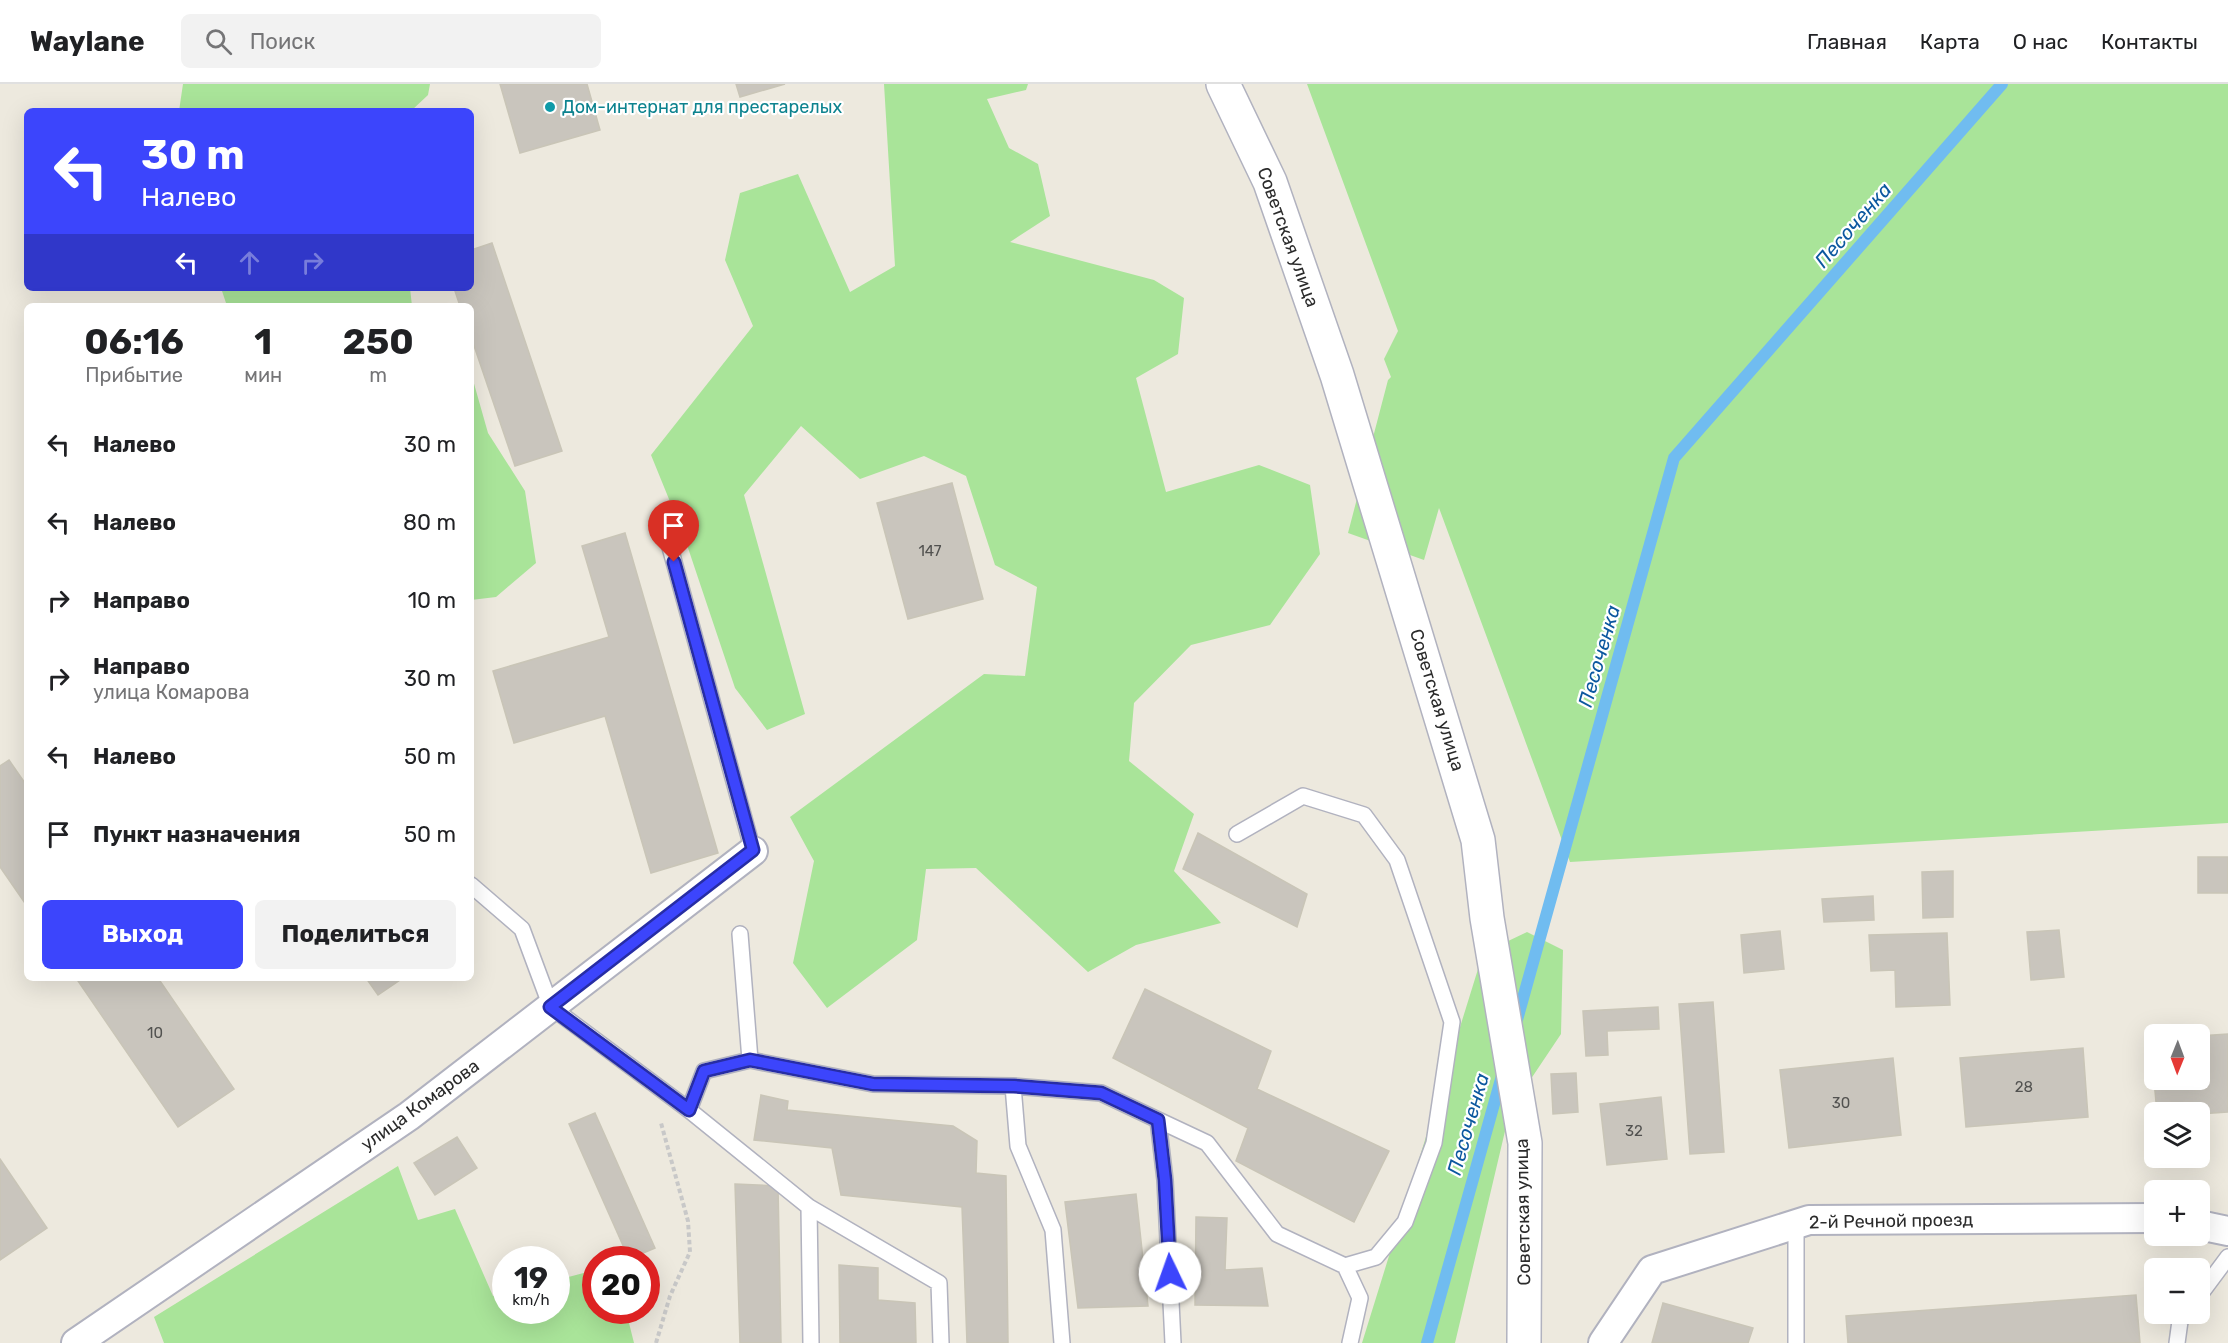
<!DOCTYPE html>
<html lang="ru">
<head>
<meta charset="utf-8">
<style>
	:root { --surface:#fff; --page:#f2f2f2; --text:#202124; --muted:#757577; --line:#e0e0e0; --accent:#3c45fc }
	body { margin:0; font-family:Rubik,sans-serif; background:var(--page); color:var(--text); height:100vh; display:flex; flex-direction:column; font-size:22px; white-space:nowrap }
	* { box-sizing:border-box; margin:0 }
	p { font-size:20px; color:var(--muted) }
	.icon { flex:none; width:33px; height:33px; fill:none; stroke:currentColor; stroke-width:2; stroke-linecap:round; stroke-linejoin:round }
	.map { position:relative; flex:1; overflow:hidden }
	.sheet { position:absolute; left:24px; top:219px; width:450px; height:678px; display:flex; flex-direction:column; background:var(--surface); border-radius:9px; box-shadow:0 6px 24px #0002 }
	.sheet>* { flex:none }
	.hud { position:absolute; left:24px; top:24px; width:450px; height:183px; border-radius:9px; box-shadow:0 6px 24px #0002; background:#3c45fc; color:#fff; overflow:hidden }
	.needle { width:39px; rotate:181deg }
	.tools { position:absolute; left:2144px; top:940px; display:grid; gap:12px }
	.tools a { display:grid; place-items:center; width:66px; height:66px; border-radius:9px; background:var(--surface); box-shadow:0 6px 24px #0002; font-size:30px }
	.speed { position:absolute; left:492px; top:1162px; display:flex; gap:12px; font-size:30px; font-weight:700; text-align:center }
	.speed>* { display:grid; place-content:center; width:78px; height:78px; border-radius:50%; background:var(--surface); box-shadow:0 6px 24px #0002; line-height:1 }
	.speed small { font-size:15px; font-weight:400 }
	.speed .limit { border:9px solid #d22; background:#fff; color:#111 }
	.pin { position:absolute; display:grid; place-items:center; width:51px; height:51px; color:#fff; margin:-62px -26px; border-radius:50% 50% 50% 0; rotate:-45deg; box-shadow:0 0 6px #0007 }
	.pin .icon { rotate:45deg }
	.me { position:absolute; width:66px; margin:-33px; rotate:357deg; stroke-linejoin:round; filter:drop-shadow(0 0 4px #0008) }
	.turn { display:flex; align-items:center; gap:21px; height:126px; padding:0 18px; font-size:27px }
	.turn .icon { width:78px; height:78px; stroke-width:2.5 }
	.turn b { display:block; font-size:42px; line-height:51px }
	.lanes { display:flex; align-items:center; height:57px; padding:0 18px; background:#0003; justify-content:center; gap:30px; direction:ltr }
	.lanes .off { opacity:.35 }
	.eta { display:flex; justify-content:space-evenly; align-items:center; height:102px; text-align:center }
	.eta b { font-size:36px; font-weight:700; line-height:42px }
	.button { display:flex; gap:12px; margin-top:auto; padding:12px 18px }
	.button a { flex:1; height:69px; border-radius:9px; background:var(--accent); color:#fff; font-size:24px; font-weight:700; line-height:69px; text-align:center }
	.button a+a { background:var(--page); color:var(--text) }
	ul { padding:0; list-style:none }
	li { display:flex; align-items:center; gap:18px; height:78px; padding:0 18px }
	li div { flex:1 }
	li b { display:block; font-size:22px }
	li em { font-style:normal }
	header { display:flex; align-items:center; gap:36px; box-sizing:border-box; height:84px; padding:0 30px; background:var(--surface); border-bottom:2px solid var(--line) }
	header strong { font-size:28px }
	nav { display:flex; gap:33px; margin-inline-start:auto; font-size:21px }
	.search { width:420px; height:54px; background:var(--page); display:flex; align-items:center; gap:15px; box-sizing:border-box; padding:0 21px; border-radius:9px; color:var(--muted); font-size:22px }
	.map>svg:first-child { display:block }
	.green { fill:#a9e499 }
	.lines { fill:none; stroke-linecap:round; stroke-linejoin:round }
	.stream { stroke:#70bcf0; stroke-width:12 }
	.building { fill:#c9c5bd; stroke:#c9c5b7; stroke-width:1.5 }
	.service-casing { stroke:#b1b2bf; stroke-width:18 }
	.minor-casing { stroke:#b1b2bf; stroke-width:32 }
	.tertiary-casing { stroke:#b1b2bf; stroke-width:36 }
	.path { stroke:#c8c8c8; stroke-width:4; stroke-dasharray:4.5 3; stroke-linecap:butt }
	.service { stroke:#fff; stroke-width:15 }
	.minor { stroke:#fff; stroke-width:28 }
	.tertiary { stroke:#fff; stroke-width:33 }
	.route-casing { stroke:#272da4; stroke-width:15 }
	.route { stroke:#3c45fc; stroke-width:10 }
	.culture-dot { fill:#0f9aa8; stroke:#fff; stroke-width:2 }
	.labels { text-anchor:middle; stroke-width:4.5; stroke-linejoin:round; paint-order:stroke }
	.number-label { font-size:15px; fill:#525250 }
	.culture-label { font-size:18px; fill:#0d838f; stroke:#fff; text-anchor:start }
	.street-label { font-size:18px; fill:#2b2b2b; stroke:#fff }
	.water-label { font-size:20px; font-style:italic; fill:#0c589f; stroke:#fff }
</style>
</head>
<body>
<header>
<strong>Waylane</strong>
<div class="search"><svg class="icon" aria-label="search" viewBox="0 0 24 24"><circle cx="10" cy="10" r="6"/><path d="M15 15l6 6"/></svg>Поиск</div>
<nav><a>Главная</a><a>Карта</a><a>О нас</a><a>Контакты</a></nav>
</header>
<div class="map">
<svg width="2228" height="1259" viewBox="0 0 2228 1259">
	<rect width="100%" height="100%" fill="#ede9de"/>
	<path class="green" d="M183,0H430L428,11L411,27H179Z
		M884,0H1028L1026,6L987,15L1009,64L1038,80L1050,132L1010,158L1154,196L1184,214L1178,270L1136,294L1166,408L1259,381L1310,401L1320,470L1270,541L1191,561L1134,619L1129,677L1194,730L1174,787L1221,839L1136,861L1088,888L976,784L926,785L917,856L827,924L793,879L814,777L790,733L984,590L1025,592L1037,503L995,481L966,392L924,372L860,395L801,342L744,411L805,630L767,646L735,604L684,452L651,371L753,242L725,176L740,109L798,90L850,208L895,182Z
		M1307,0H2228V739L1570,778L1439,424L1424,476L1348,449L1388,296L1391,293L1384,275L1398,247Z
		M221,204H410L412,222H227Z
		M471,289L488,349L525,407L536,479L496,513L471,516Z
		M1527,848L1563,866L1561,950L1510,1026L1455,1259H1362L1483,869Z
		M398,1082L418,1136L455,1125L493,1212L505,1209L506,1227H556L557,1196L595,1186L596,1227H626L634,1259H164L154,1233Z"/>
	<g class="lines">
		<path class="stream" d="M1515,943L1674,374L2002,0
			M1427,1259L1503,988"/>
	</g>
	<path class="building" d="M500,0H587L600,46L520,69Z
		M736,0H785L740,13Z
		M492,159L562,367L515,382L471,253V222H460L454,204H471V166Z
		M952,399L983,515L908,535L877,419Z
		M625,449L718,769L651,789L605,632L514,659L493,587L609,553L582,462Z
		M9,676L27,702V822L0,783V682Z
		M1198,749L1307,810L1297,843L1183,785Z
		M2198,773H2228V809H2198Z
		M1953,787V833L1923,834L1922,788Z
		M1873,812L1874,836L1824,838L1822,815Z
		M2059,846L2064,893L2031,896L2027,848Z
		M1780,847L1784,885L1744,889L1741,851Z
		M1947,849L1950,921L1896,923L1895,886L1871,887L1869,851Z
		M76,894H158L234,1005L178,1043Z
		M366,894H403L378,911Z
		M1145,905L1271,967L1257,1005L1389,1067L1354,1138L1236,1077L1248,1044L1113,974Z
		M1713,918L1724,1068L1690,1070L1679,920Z
		M1658,923L1659,945L1607,947L1608,971L1586,972L1583,927Z
		M2228,950V1028L2199,1030L2157,1029L2154,996H2199V952Z
		M2083,964L2088,1033L1966,1043L1960,974Z
		M1893,974L1901,1051L1789,1064L1780,986Z
		M1576,989L1578,1028L1553,1030L1551,990Z
		M761,1011L788,1017L787,1026L953,1042L977,1057L976,1089L1006,1092L1008,1259H967L962,1123L841,1111L832,1064L754,1056Z
		M1661,1013L1667,1075L1607,1081L1600,1020Z
		M595,1029L655,1164L629,1175L569,1040Z
		M457,1053L477,1084L435,1111L414,1079Z
		M0,1075L47,1144L0,1176Z
		M735,1100L778,1102L781,1259H740Z
		M1136,1110L1148,1222L1078,1224L1065,1118Z
		M1196,1133L1227,1134L1225,1186L1262,1184L1268,1222L1195,1221Z
		M839,1181L878,1184V1216L915,1219L916,1259H840Z
		M2136,1211L2140,1259H1848L1846,1232Z
		M1663,1219L1753,1244L1748,1259H1652Z"/>
	<g class="lines">
		<defs>
			<path id="service" d="M668,456L753,767
				M1237,750L1303,712L1364,731L1397,776L1452,938L1434,1059L1405,1138L1376,1173L1345,1182
				M471,801L522,845L551,923L689,1026L809,1123L811,1259
				M740,850L750,976
				M1013,1002L1101,1009L1158,1036L1165,1096L1173,1259
				M689,1026L704,987L750,976L873,1000L1013,1002L1018,1062L1053,1146L1062,1259
				M1158,1036L1207,1059L1277,1150L1345,1182L1360,1214L1350,1259
				M809,1123L939,1199L941,1259
				M1796,1140V1259
				M2199,1212L2228,1173
				M2177,1259L2180,1237L2186,1230"/>
			<path id="minor" d="M2199,1141L2228,1147
				M76,1259L409,1032L753,767
				M1603,1259L1652,1186L1809,1136L2154,1134"/>
			<path id="tertiary" d="M1223,0L1270,98L1337,291L1478,756L1487,834L1525,1059L1524,1259"/>
		</defs>
		<use href="#service" class="service-casing"/>
		<use href="#minor" class="minor-casing"/>
		<use href="#tertiary" class="tertiary-casing"/>
		<path class="path" d="M656,1259L670,1212L690,1168L688,1137L661,1039"/>
		<use href="#service" class="service"/>
		<use href="#minor" class="minor"/>
		<use href="#tertiary" class="tertiary"/>
	</g>
	<g class="lines">
		<defs>
			<path id="route" d="M674,478L753,766L550,923L689,1026L704,987L750,976L873,1000L1014,1002L1101,1009L1158,1036L1165,1096L1170,1189"/>
		</defs>
		<use href="#route" class="route-casing"/>
		<use href="#route" class="route"/>
	</g>
	<circle class="culture-dot" cx="550" cy="23" r="6"/>
	<g class="labels">
		<g class="number-label">
			<text x="930" y="472">147</text>
			<text x="155" y="954">10</text>
			<text x="2024" y="1008">28</text>
			<text x="1841" y="1024">30</text>
			<text x="1634" y="1052">32</text>
		</g>
		<g class="culture-label">
			<text x="562" y="29">Дом-интернат для престарелых</text>
		</g>
		<g class="street-label">
			<text transform="translate(1288 153) rotate(70)" y="6">Советская улица</text>
			<text transform="translate(1437 616) rotate(73)" y="6">Советская улица</text>
			<text transform="translate(420 1021) rotate(-36)" y="6">улица Комарова</text>
			<text transform="translate(1523 1128) rotate(-91)" y="6">Советская улица</text>
			<text transform="translate(1891 1137) rotate(-1)" y="6">2-й Речной проезд</text>
		</g>
		<g class="water-label">
			<text transform="translate(1853 141) rotate(-49)" y="7">Песоченка</text>
			<text transform="translate(1599 572) rotate(-74)" y="7">Песоченка</text>
			<text transform="translate(1468 1040) rotate(-74)" y="7">Песоченка</text>
		</g>
	</g>
</svg>
<div class="tools">
<a><svg class="needle" viewBox="-14 -14 28 28"><path d="M0-13l5 13h-10z" fill="#e53935"/><path d="M0 13l5-13h-10z" fill="#757577"/></svg></a>
<a><svg class="icon" aria-label="layers" viewBox="0 0 24 24"><path d="M12 4l9 5-9 5-9-5zM3 14l9 5 9-5"/></svg></a>
<a>+</a>
<a>−</a>
</div>
<div class="speed"><div>19<small>km/h</small></div><div class="limit">20</div></div>
<div class="pin" style="left:674px;top:478px;background:#d93025"><svg class="icon" aria-label="arrive" viewBox="0 0 24 24"><path d="M6 21V4h12l-3 4 3 4H6"/></svg></div>
<svg class="me" style="left:1170px;top:1189px" viewBox="-20 -20 40 40"><circle r="19" fill="#fff"/><path d="M0-13L10 11 0 6-10 11z" fill="#3c45fc"/></svg>
<div class="hud">
<div class="turn"><svg class="icon" aria-label="left" viewBox="0 0 24 24"><path d="M17 20v-9H6M10 6l-5 5 5 5"/></svg><div><b>30 m</b>Налево</div></div>
<div class="lanes"><svg class="icon" aria-label="left" viewBox="0 0 24 24"><path d="M17 20v-9H6M10 6l-5 5 5 5"/></svg><svg class="icon off" aria-label="ahead" viewBox="0 0 24 24"><path d="M12 20V5M6 11l6-6 6 6"/></svg><svg class="icon off" aria-label="right" viewBox="0 0 24 24"><path d="M7 20v-9h11M14 6l5 5-5 5"/></svg></div>
</div>
<section class="sheet">
<div class="eta">
<div><b>06:16</b><p>Прибытие</p></div>
<div><b>1</b><p>мин</p></div>
<div><b>250</b><p>m</p></div>
</div>
<ul>
<li><svg class="icon" aria-label="left" viewBox="0 0 24 24"><path d="M17 20v-9H6M10 6l-5 5 5 5"/></svg><div><b>Налево</b></div><em>30 m</em></li>
<li><svg class="icon" aria-label="left" viewBox="0 0 24 24"><path d="M17 20v-9H6M10 6l-5 5 5 5"/></svg><div><b>Налево</b></div><em>80 m</em></li>
<li><svg class="icon" aria-label="right" viewBox="0 0 24 24"><path d="M7 20v-9h11M14 6l5 5-5 5"/></svg><div><b>Направо</b></div><em>10 m</em></li>
<li><svg class="icon" aria-label="right" viewBox="0 0 24 24"><path d="M7 20v-9h11M14 6l5 5-5 5"/></svg><div><b>Направо</b><p>улица Комарова</p></div><em>30 m</em></li>
<li><svg class="icon" aria-label="left" viewBox="0 0 24 24"><path d="M17 20v-9H6M10 6l-5 5 5 5"/></svg><div><b>Налево</b></div><em>50 m</em></li>
<li><svg class="icon" aria-label="arrive" viewBox="0 0 24 24"><path d="M6 21V4h12l-3 4 3 4H6"/></svg><div><b>Пункт назначения</b></div><em>50 m</em></li>
</ul>
<div class="button"><a>Выход</a><a>Поделиться</a></div>
</section>
</div>
</body>
</html>
